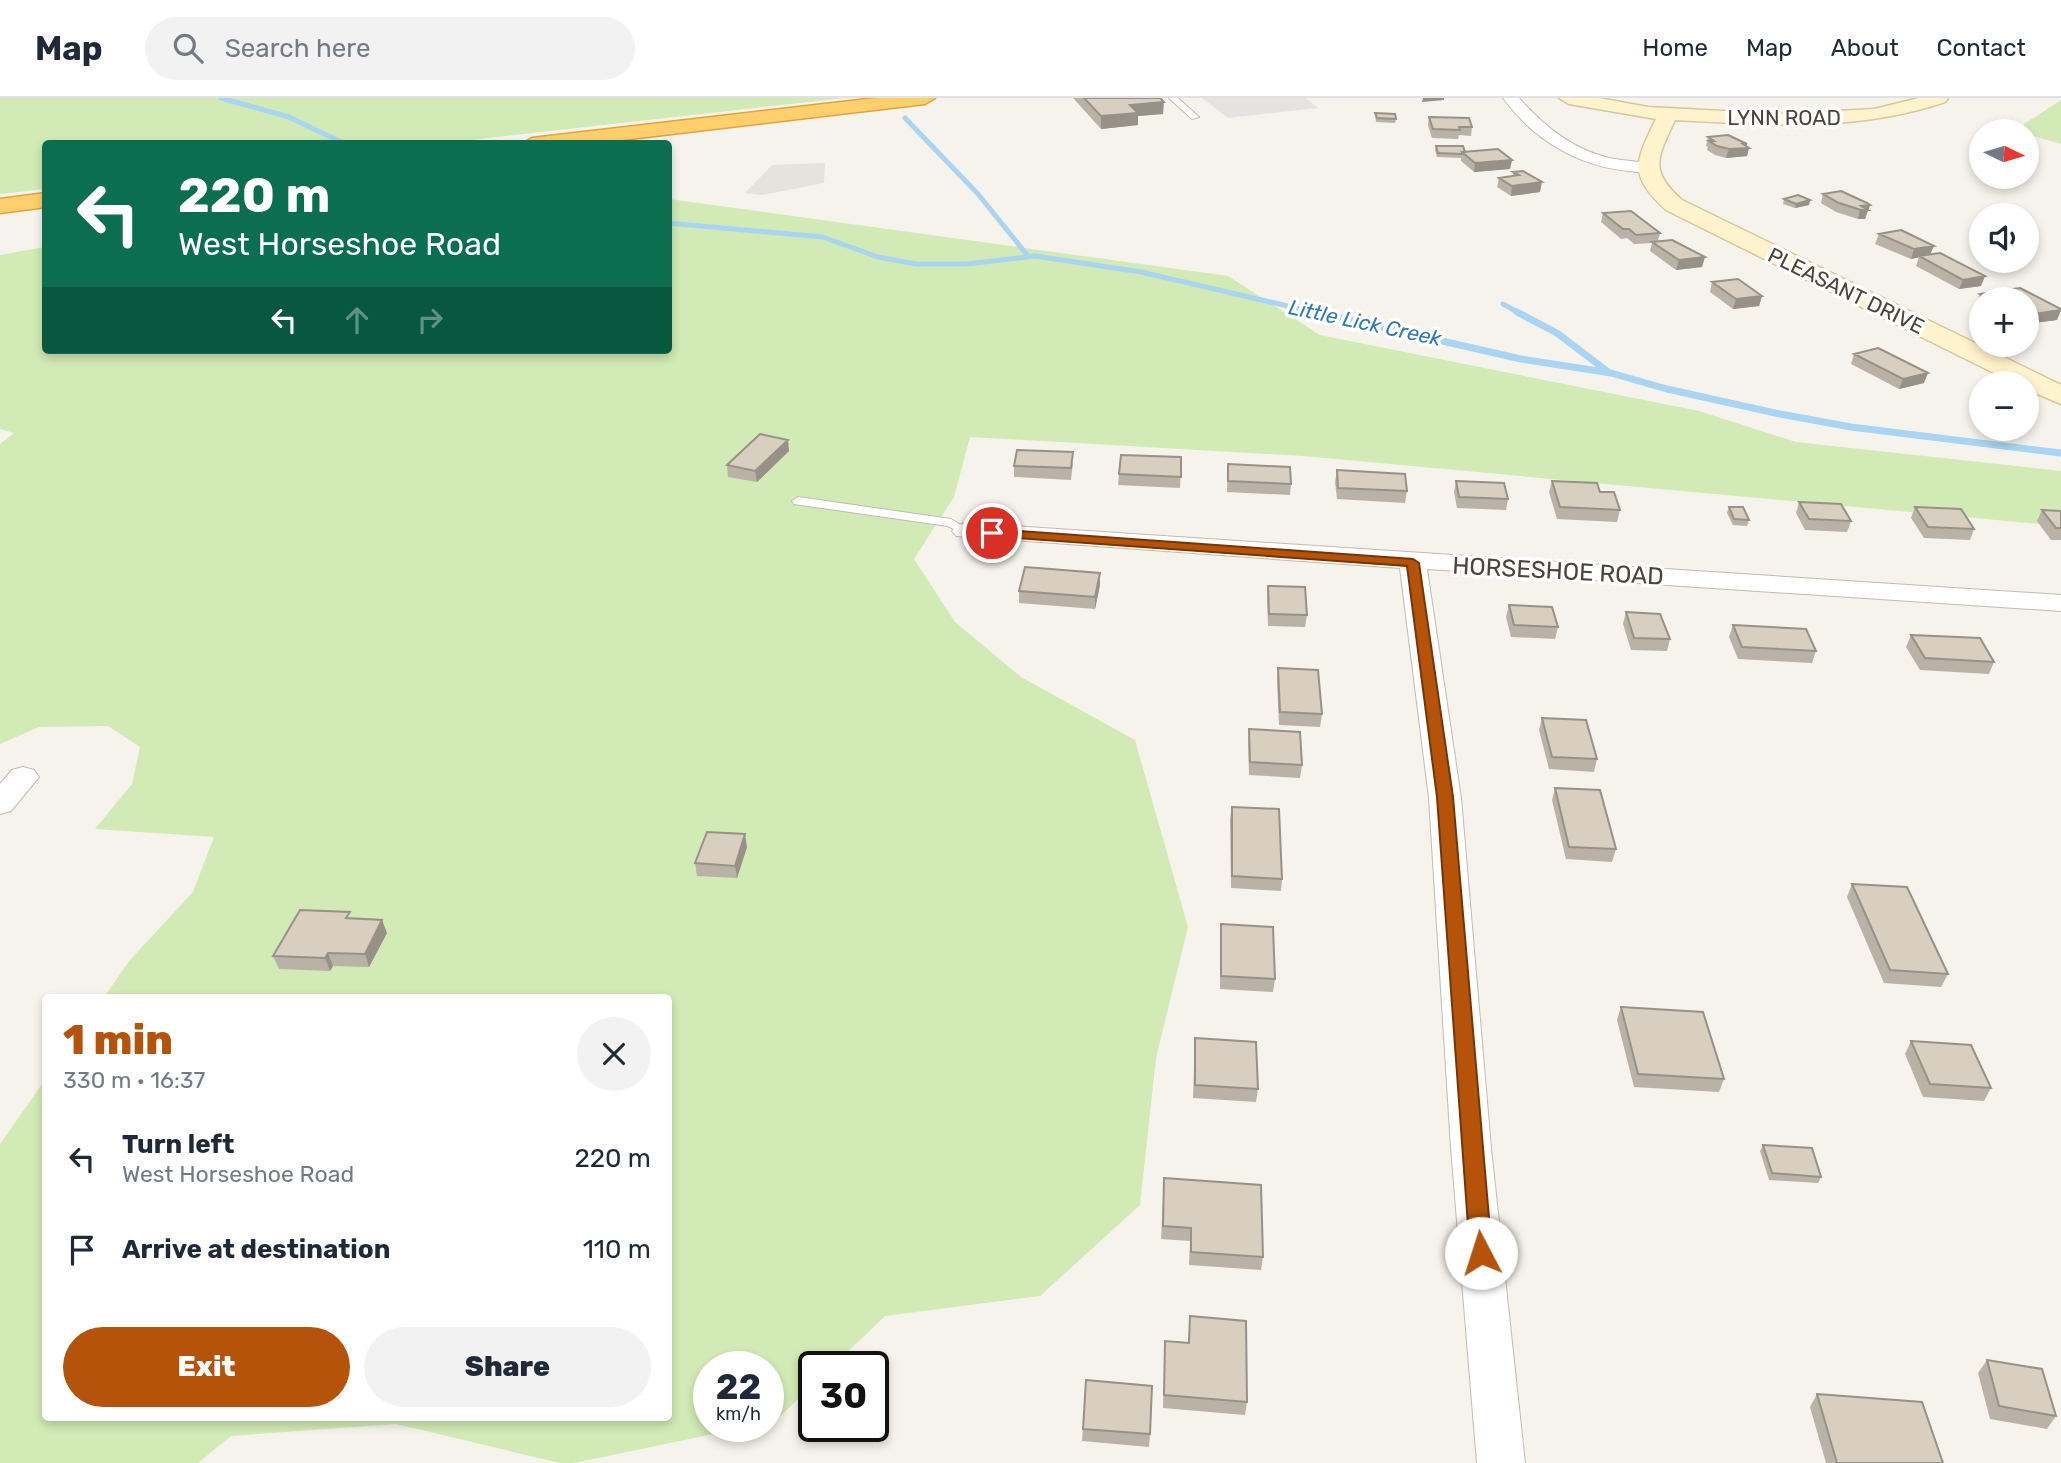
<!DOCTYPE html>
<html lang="en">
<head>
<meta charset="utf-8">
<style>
	:root { --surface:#fff; --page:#f2f2f3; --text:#1f2937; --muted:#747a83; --line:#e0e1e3; --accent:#b45309 }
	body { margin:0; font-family:Rubik,sans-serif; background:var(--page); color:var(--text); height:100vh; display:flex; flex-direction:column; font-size:26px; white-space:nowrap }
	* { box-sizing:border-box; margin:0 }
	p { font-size:23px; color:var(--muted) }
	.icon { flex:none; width:38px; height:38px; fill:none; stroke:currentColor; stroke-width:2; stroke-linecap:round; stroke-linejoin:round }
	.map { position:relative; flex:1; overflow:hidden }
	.drawer { position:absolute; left:42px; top:896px; width:630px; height:427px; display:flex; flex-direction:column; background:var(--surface); border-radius:7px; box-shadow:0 4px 10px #0003 }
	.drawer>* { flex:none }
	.banner { position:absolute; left:42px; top:42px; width:630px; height:214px; border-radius:7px; box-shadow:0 4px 10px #0003; background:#0b6e4f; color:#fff; overflow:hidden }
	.needle { width:46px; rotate:95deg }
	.controls { position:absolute; left:1969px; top:21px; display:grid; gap:14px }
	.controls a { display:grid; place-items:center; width:70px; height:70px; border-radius:50%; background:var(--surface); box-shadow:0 4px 10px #0003; font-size:35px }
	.speed { position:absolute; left:693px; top:1253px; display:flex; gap:14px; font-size:35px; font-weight:700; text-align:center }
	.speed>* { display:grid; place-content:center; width:91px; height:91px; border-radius:50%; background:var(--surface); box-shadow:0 4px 10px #0003; line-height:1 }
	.speed small { font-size:18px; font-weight:400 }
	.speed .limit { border:4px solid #111; border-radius:10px; background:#fff; color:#111 }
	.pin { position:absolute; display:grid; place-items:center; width:60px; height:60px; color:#fff; margin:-30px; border:4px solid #fff; border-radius:50%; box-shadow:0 2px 7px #0007 }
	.me { position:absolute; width:77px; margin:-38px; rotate:355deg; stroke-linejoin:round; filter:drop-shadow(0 0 5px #0008) }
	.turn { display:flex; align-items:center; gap:24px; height:147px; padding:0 21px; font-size:32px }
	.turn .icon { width:91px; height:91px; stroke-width:2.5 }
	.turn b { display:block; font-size:49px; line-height:60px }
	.lanes { display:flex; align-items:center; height:66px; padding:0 21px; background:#0003; justify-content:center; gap:35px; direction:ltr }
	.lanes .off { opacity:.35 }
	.round { display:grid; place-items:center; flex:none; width:74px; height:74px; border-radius:37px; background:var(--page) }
	.overview { display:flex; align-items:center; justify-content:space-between; height:119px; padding:0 21px }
	h1 { font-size:42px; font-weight:800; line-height:52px; color:var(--accent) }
	.primary-button { display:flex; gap:14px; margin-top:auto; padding:14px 21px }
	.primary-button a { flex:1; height:80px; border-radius:42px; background:var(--accent); color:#fff; font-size:28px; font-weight:800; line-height:80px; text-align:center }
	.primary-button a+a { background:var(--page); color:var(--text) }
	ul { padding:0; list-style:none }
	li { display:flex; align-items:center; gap:21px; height:91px; padding:0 21px }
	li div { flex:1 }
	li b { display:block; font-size:26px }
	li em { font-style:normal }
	header { display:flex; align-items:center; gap:42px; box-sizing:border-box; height:98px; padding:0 35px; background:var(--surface); border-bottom:2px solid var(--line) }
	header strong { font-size:33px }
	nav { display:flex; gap:38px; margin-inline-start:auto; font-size:24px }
	.search { width:490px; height:63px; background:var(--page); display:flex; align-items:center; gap:18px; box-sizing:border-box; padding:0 24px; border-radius:38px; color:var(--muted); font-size:26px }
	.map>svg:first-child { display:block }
	.industrial { fill:#e6e2dd }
	.green { fill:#d2eab5 }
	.parking { fill:#e5e3e0 }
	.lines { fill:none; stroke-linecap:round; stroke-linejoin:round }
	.stream-far1 { stroke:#a9d4f2; stroke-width:5 }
	.stream { stroke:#a9d4f2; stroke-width:7 }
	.lane-casing { stroke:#c2bbae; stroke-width:2 }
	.street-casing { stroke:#c2bbae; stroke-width:2 }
	.secondary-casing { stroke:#d6c79b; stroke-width:3 }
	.highway-casing { stroke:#e0a43c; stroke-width:3 }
	.lane { fill:#fff; fill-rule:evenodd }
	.street { fill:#fff; fill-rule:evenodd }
	.secondary { fill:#fff3cd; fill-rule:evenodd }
	.highway { fill:#ffcf6e; fill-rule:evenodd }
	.wall { fill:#bab2a6 }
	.shaded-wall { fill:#979187 }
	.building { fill:#d8cfc1; stroke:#979187; stroke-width:2 }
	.route { fill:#b45309; stroke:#753606; stroke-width:2 }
	.labels { text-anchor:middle; stroke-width:7; stroke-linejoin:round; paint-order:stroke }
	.far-street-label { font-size:21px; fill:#4b4439; stroke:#fff }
	.far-water-label { font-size:21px; font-style:italic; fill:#2e7ab2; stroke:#fff }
	.street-label { font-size:24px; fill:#4b4439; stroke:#fff }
</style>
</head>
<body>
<header>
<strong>Map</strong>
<div class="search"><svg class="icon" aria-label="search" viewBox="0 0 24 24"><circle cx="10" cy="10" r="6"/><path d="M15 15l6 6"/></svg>Search here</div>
<nav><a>Home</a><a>Map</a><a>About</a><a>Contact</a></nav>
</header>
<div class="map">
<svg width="2061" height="1365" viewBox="0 0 2061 1365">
	<rect width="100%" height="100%" fill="#f6f3ec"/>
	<path class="industrial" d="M825,65L824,85L762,97L745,95L772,67Z"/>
	<path class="green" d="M0,0H844L443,45L46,46L45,91L0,96Z
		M2061,2V46L2027,36L2026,33L2015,32Z
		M669,101L1228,178L1320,237L1699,313L1796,344L2061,373V428L1303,358L970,339L954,399L914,461L955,524L1021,579L1135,642L1188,829L1156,960L1140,1107L1040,1198L885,1218L832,1269H814V1286L775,1323L768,1325V1269H709V1328H752L574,1365H560L396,1326L231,1338L198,1365H0V1046L45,982L46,1320H668V900L104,899L130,862L193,794L214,739L95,731L132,686L140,649L108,628L39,629L0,646V346L14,335L0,331V157L45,149L46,252H668Z"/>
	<path class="parking" d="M1202,0H1306L1318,10L1228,20Z"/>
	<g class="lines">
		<path class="stream-far1" d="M221,0L289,19L345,46
			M905,20L978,96L1028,158
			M668,125L823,139L878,159L916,166H966L1035,158L1141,174L1322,216
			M1503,206L1521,216"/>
		<path class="stream" d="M1315,214L1521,261L1611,275L1667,291L1780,316L1851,329L2061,355
			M1517,214L1557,235L1607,273"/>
		<defs>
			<path id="lane" d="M1169,0H1178L1199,19L1192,21Z
				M798,399L951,421L971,433L965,437L948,428L794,406L792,403Z"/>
			<path id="street" d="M1503,0H1519C1544,28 1572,51 1609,60C1623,63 1638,63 1652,66L1655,70C1648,77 1639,74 1629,73C1577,68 1534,42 1503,0Z
				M965,425L2061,497V513L1427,471L1461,700L1491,1050L1525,1365H1477L1451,1050L1429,700L1400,470L956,438L952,433L956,428Z
				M23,669L34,672L39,679L11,713L0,716V686L12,672Z"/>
			<path id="secondary" d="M1559,0H1599L1648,9L1780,16L1874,11L1919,0H1948L1945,4C1857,34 1767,27 1675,22C1658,59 1648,72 1682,102L2061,287V306L2026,291V285H2014L1666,112C1628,77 1635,64 1656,21L1569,6Z"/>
			<path id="highway" d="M876,0H935L925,6L588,46H522L532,40Z
				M46,95V109L0,115V101Z"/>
		</defs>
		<use href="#lane" class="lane-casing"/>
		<use href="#street" class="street-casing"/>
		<use href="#secondary" class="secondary-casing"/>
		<use href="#highway" class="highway-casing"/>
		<use href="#lane" class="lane"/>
		<use href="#street" class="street"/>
		<use href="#secondary" class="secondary"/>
		<use href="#highway" class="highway"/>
	</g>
	<path class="wall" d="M1073,0H1160L1163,16L1138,18V27L1101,31Z
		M1375,15L1396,21L1395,25L1376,24Z
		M1429,19L1472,29L1471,38L1459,37L1458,41L1432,40L1428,27Z
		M1708,39L1747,46V48L1749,50L1747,58L1726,60L1715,57L1707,52L1708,49L1706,48Z
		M1436,48L1512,62L1510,71L1474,74L1461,63V60L1437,59L1435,52Z
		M1513,74L1540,94L1511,98L1497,89L1499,80L1513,78Z
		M1823,96L1870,107L1865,121H1858L1836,114L1821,105Z
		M1784,101L1810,102L1809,107L1795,110L1783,106Z
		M1603,115L1660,135L1658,143L1702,169L1676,172L1650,153L1652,145L1634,146L1627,140L1621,141L1601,124Z
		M1879,136L1930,157L1981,188L1959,191L1916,168L1919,159L1911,161L1875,146Z
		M1712,184L1762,198L1759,208L1733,211L1710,194Z
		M2020,190L2061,211L2057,222L2026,226V201H1981V209L1976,206L1980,196Z
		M1854,256L1924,285L1899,291L1851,266Z
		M789,353L757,384L728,379L727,367Z
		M1181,359L1180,390L1118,387L1119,376Z
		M1073,365L1071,382L1014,379V368Z
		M1228,366L1291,386L1290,397L1227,394Z
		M1337,372L1407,393L1405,405L1337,401L1335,384Z
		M1456,383L1508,401L1506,412L1457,410L1454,394Z
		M1552,383L1600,394L1620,412L1617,424L1557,421L1549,394Z
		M1799,404L1851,423L1847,434L1805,432L1796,415Z
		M1729,409L1749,422L1747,428L1733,427L1727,415Z
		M1915,409L1974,431L1970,442L1924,440L1911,420Z
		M2042,412L2061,413V442H2051L2037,423Z
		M1100,487L1095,511L1019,505V493Z
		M1268,488L1307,517L1305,529L1268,528L1267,499Z
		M1509,507L1558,529L1555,541L1511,539L1506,519Z
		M1626,514L1670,541L1667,553L1631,552L1623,526Z
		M1733,527L1816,553L1812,565L1738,561L1729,539Z
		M1911,537L1994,564L1989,576L1920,572L1906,549Z
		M1278,570L1322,616L1320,629L1279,627L1277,583Z
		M1542,620L1597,661L1594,674L1549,671L1539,632Z
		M1249,631L1302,667L1300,680L1249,677L1248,643Z
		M1555,690L1616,751L1612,764L1566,761L1552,702Z
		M1232,709L1282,781L1281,793L1231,790L1230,721Z
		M747,749L737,780L697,778L695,765Z
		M1852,786L1948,876L1941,889L1884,885L1847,799Z
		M352,821L387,835L369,869L333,868L330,873L279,871L273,858Z
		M1221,826L1275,881L1273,894L1220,891V839Z
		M1621,909L1724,981L1719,994L1634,989L1617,922Z
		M1195,940L1258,991L1256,1004L1193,1000Z
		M1911,943L1991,990L1984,1003L1923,999L1905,956Z
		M1763,1047L1821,1079L1818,1085L1769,1082L1760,1053Z
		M1164,1080L1263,1159L1261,1172L1189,1167L1190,1143L1161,1141Z
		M1190,1218L1247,1304L1245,1317L1163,1310L1165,1243L1188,1244Z
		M1987,1262L2056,1318L2047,1331L1990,1321L1978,1275Z
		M1086,1282L1150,1336L1149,1349L1082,1343Z
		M1817,1296L1943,1365H1826L1810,1309Z"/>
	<path class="shaded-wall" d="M1423,0H1444V2L1422,4Z
		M1164,4L1163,16L1138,18V27L1101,31V18L1130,7Z
		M1749,50L1747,58L1726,60L1729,51Z
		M1512,62L1510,71L1474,74L1475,65Z
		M1542,84L1540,94L1511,98L1512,88Z
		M1810,102L1809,107L1795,110L1796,106Z
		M1870,107L1865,121H1858L1861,108Z
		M1934,148L1930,157L1911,161L1914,151Z
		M1705,159L1702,169L1676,172L1679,162Z
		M1985,178L1981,188L1959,191L1963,182Z
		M1762,198L1759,208L1733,211L1736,201Z
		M2061,212L2057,222L2026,226V217Z
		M1928,275L1924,285L1899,291L1903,281Z
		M788,342L789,353L757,384L755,373Z
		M1100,475V487L1095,511V499Z
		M745,736L747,749L737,780L735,768Z
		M382,822L387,835L369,869L365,856Z
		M328,855L333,868L330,873L325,860Z"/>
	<path class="building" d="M1084,0H1160L1164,4L1130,7L1138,15L1101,18Z
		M1375,15L1395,16L1396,21L1377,20Z
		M1429,19L1469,20L1472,29H1459L1460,32L1433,31Z
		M1728,37L1747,46H1743L1749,50L1729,51L1717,48L1709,43H1714L1708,39Z
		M1436,48H1463L1465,54H1462V56L1438,55Z
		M1498,51L1512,62L1475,65L1462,54Z
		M1523,73L1542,84L1512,88L1499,80L1519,77L1513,74Z
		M1841,93L1867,105L1870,107L1861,108L1868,112H1861L1839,105L1823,96Z
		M1798,97L1810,102L1796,106L1784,101Z
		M1631,113L1660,135L1636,137L1629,131H1623L1603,115Z
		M1901,132L1934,148L1914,151L1879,136Z
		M1672,142L1705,159L1679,162L1652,144Z
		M1940,155L1985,178L1963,182L1919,158Z
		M1738,181L1762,198L1736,201L1712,184Z
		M2020,190L2061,211V212L2026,217V201H1990L1980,196Z
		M1878,250L1928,275L1903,281L1854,256Z
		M760,336L788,342L755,373L727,367Z
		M1017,352L1073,354L1071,370L1014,368Z
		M1121,357L1181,359V379L1119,376Z
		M1228,366L1290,369L1291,386L1228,383Z
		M1337,372L1405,376L1407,393L1338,390Z
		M1456,383L1504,385L1508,401L1459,399Z
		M1552,383L1597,385L1600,394H1614L1620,412L1560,409Z
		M1799,404L1841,406L1851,423L1809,421Z
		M1729,409H1743L1749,422L1734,421Z
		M1915,409L1961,411L1974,431L1928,429Z
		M2042,412L2061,413V430H2056Z
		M1025,469L1100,475L1095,499L1019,493Z
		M1268,488L1305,489L1307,517L1269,516Z
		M1509,507L1552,509L1558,529L1514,527Z
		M1626,514L1660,516L1670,541L1634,540Z
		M1733,527L1806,531L1816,553L1742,549Z
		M1911,537L1980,540L1994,564L1925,560Z
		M1278,570L1318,572L1322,616L1280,614Z
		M1542,620L1586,622L1597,661L1552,659Z
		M1249,631L1300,634L1302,667L1250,664Z
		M1555,690L1600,692L1616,751L1569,749Z
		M1232,709L1279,711L1282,781L1232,778Z
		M707,734L745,736L735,768L695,765Z
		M1852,786L1907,789L1948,876L1890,872Z
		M300,812L350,814L346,820L382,822L365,856L328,855L325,860L273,858Z
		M1221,826L1273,829L1275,881L1221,878Z
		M1621,909L1703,914L1724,981L1638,976Z
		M1195,940L1256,944L1258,991L1195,987Z
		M1911,943L1971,947L1991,990L1930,986Z
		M1763,1047L1812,1050L1821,1079L1772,1075Z
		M1164,1080L1261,1087L1263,1159L1191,1154V1130L1163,1128Z
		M1190,1218L1246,1223L1247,1304L1164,1297L1165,1243L1189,1245Z
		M1987,1262L2042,1271L2056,1318L1999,1308Z
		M1086,1282L1152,1288L1150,1336L1083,1331Z
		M1817,1296L1922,1304L1943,1365H1837Z"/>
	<path class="route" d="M992,431L1413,461L1419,465L1453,699L1492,1155L1489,1161L1481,1164L1474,1161L1470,1155L1437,699L1407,468L988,438L986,435Z"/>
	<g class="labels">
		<g class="far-street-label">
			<text x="1784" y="27">LYNN ROAD</text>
			<text transform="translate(1846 193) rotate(26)" y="7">PLEASANT DRIVE</text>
		</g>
		<g class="far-water-label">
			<text transform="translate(1365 225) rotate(12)" y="7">Little Lick Creek</text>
		</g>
		<g class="street-label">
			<text transform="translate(1558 473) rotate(3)" y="8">HORSESHOE ROAD</text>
		</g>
	</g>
</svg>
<div class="controls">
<a><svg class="needle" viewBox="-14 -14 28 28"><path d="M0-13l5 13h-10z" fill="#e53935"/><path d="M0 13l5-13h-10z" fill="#747a83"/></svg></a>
<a><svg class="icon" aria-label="sound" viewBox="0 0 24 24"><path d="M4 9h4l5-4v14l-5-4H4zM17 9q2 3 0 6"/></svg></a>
<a>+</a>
<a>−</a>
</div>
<div class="speed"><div>22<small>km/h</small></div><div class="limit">30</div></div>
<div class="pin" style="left:992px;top:435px;background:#d93025"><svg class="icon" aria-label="arrive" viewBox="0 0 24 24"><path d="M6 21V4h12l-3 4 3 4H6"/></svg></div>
<svg class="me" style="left:1481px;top:1155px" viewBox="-20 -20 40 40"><circle r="19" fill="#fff"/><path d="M0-13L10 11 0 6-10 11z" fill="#b45309"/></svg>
<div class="banner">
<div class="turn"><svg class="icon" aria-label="left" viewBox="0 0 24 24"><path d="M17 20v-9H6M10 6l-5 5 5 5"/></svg><div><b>220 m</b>West Horseshoe Road</div></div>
<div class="lanes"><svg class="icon" aria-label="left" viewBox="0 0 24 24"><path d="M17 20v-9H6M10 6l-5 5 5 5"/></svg><svg class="icon off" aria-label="ahead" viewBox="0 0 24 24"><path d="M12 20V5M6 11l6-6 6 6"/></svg><svg class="icon off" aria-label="right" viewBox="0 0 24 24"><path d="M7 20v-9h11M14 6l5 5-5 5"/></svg></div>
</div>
<section class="drawer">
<div class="overview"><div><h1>1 min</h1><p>330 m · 16:37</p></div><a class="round"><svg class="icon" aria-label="close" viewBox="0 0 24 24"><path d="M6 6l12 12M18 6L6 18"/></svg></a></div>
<ul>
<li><svg class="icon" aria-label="left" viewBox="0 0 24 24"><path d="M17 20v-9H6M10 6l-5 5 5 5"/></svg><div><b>Turn left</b><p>West Horseshoe Road</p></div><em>220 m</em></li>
<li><svg class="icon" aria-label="arrive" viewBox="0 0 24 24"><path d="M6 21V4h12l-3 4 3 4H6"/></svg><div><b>Arrive at destination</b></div><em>110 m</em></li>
</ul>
<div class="primary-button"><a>Exit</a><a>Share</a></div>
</section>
</div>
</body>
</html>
